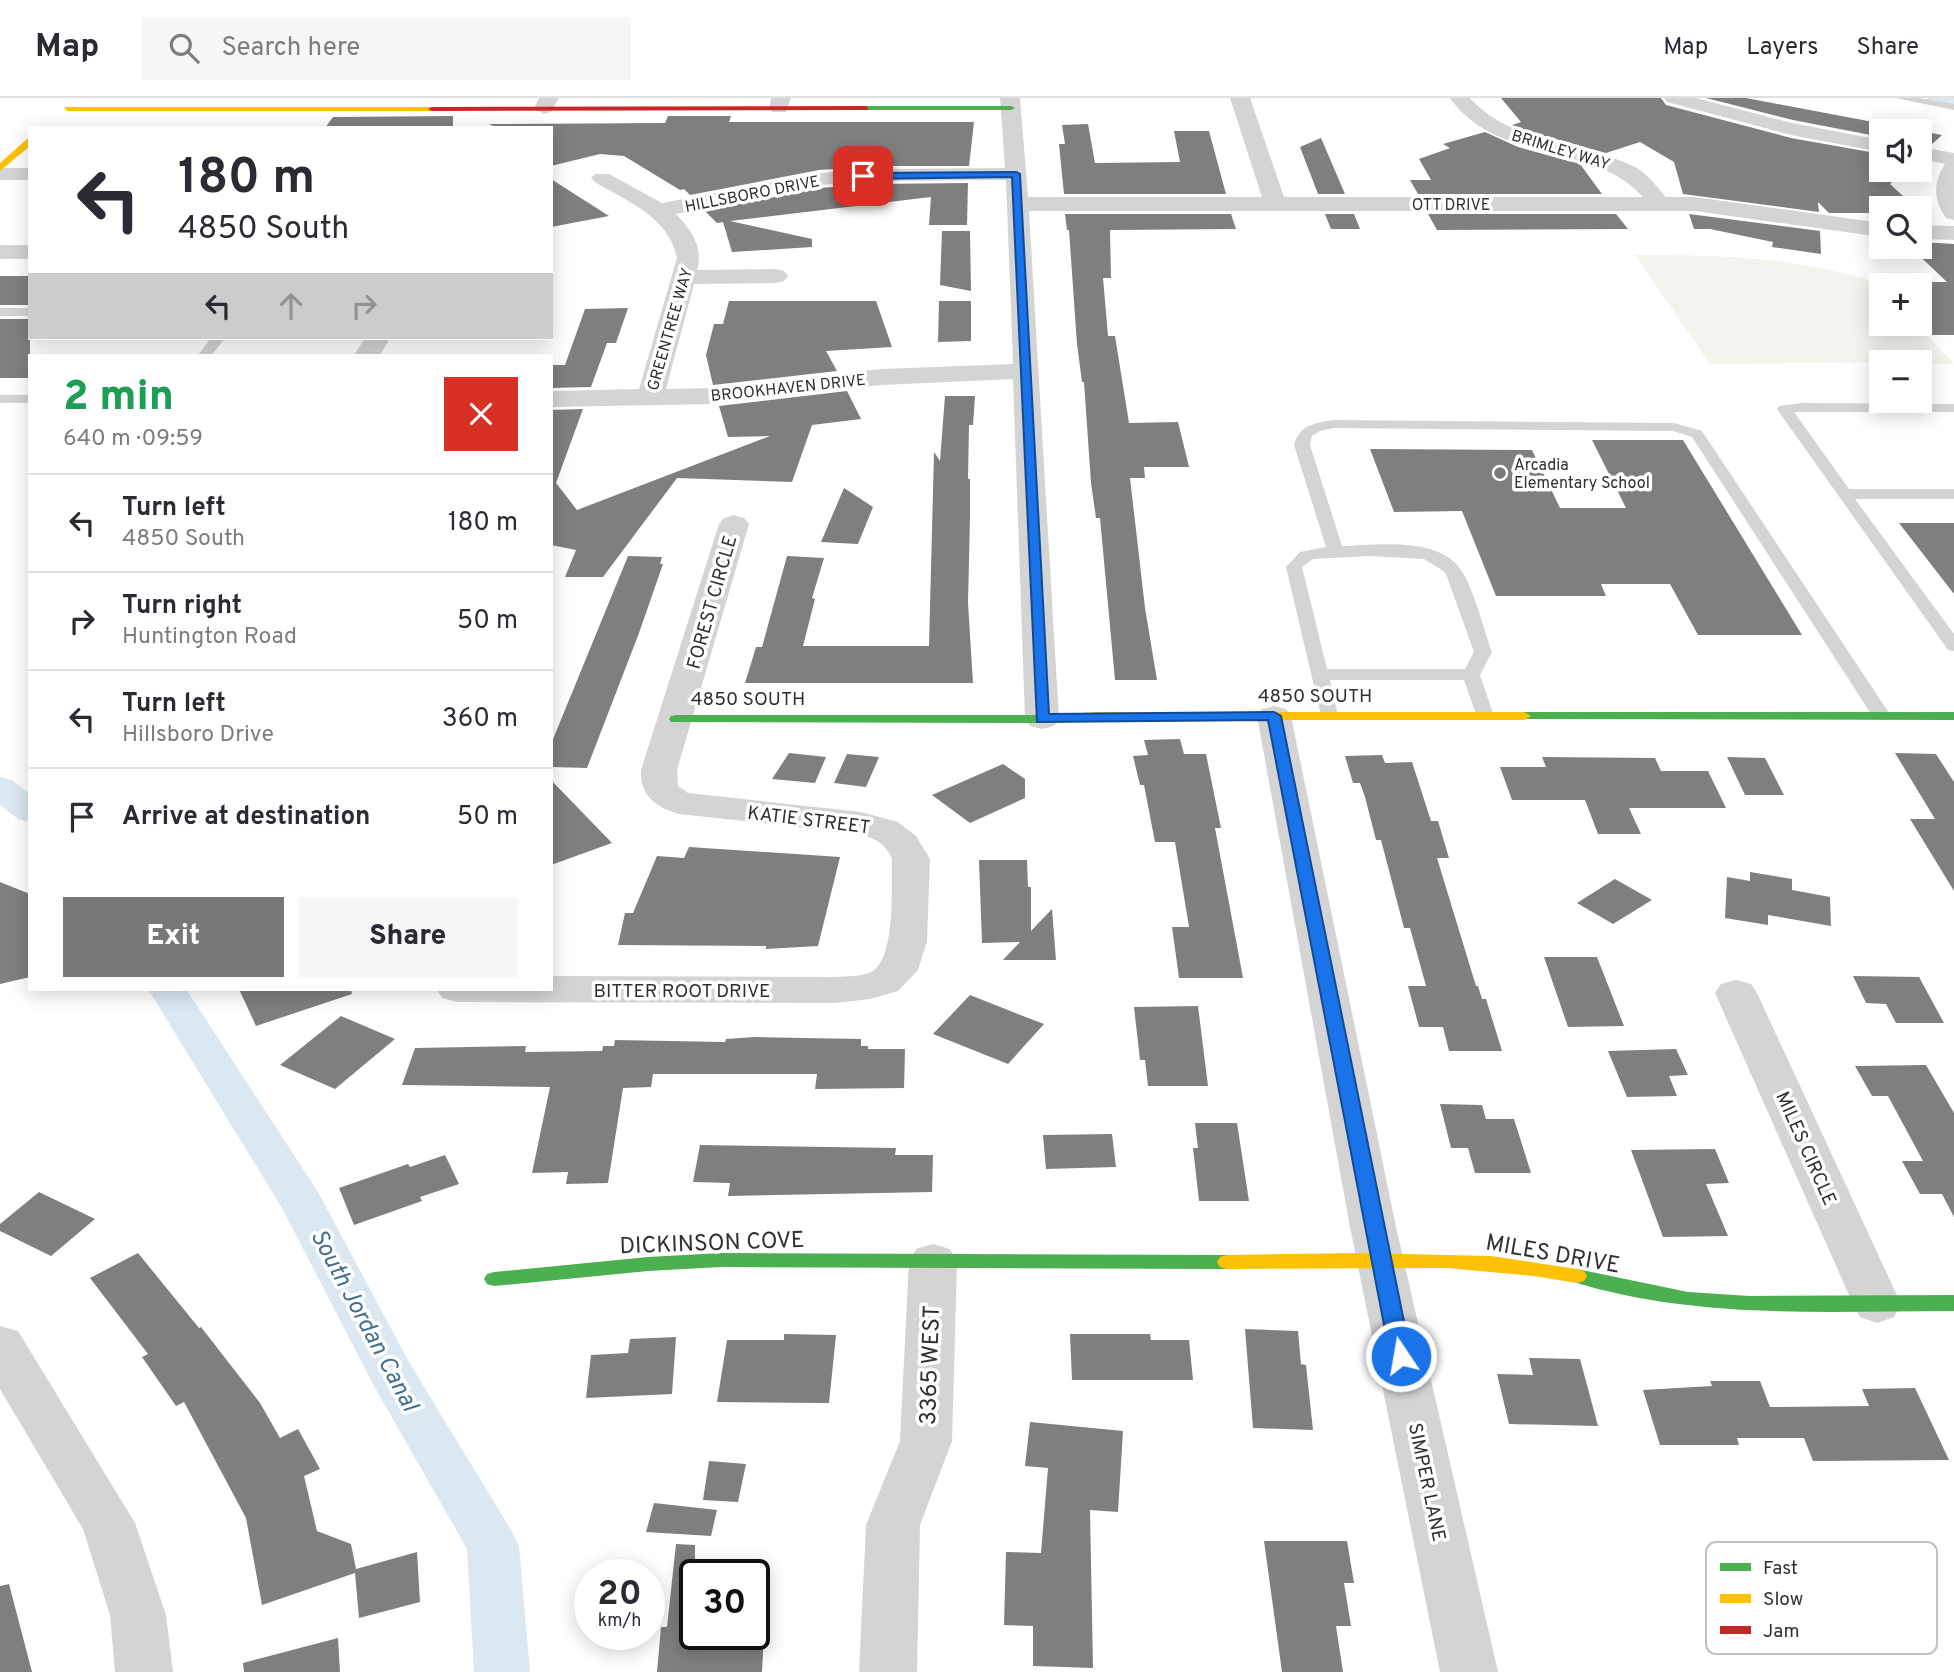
<!DOCTYPE html>
<html lang="en">
<head>
<meta charset="utf-8">
<style>
	:root { --surface:#fff; --page:#f7f7f7; --text:#2b2b33; --muted:#7c7c81; --line:#e1e1e2; --accent:#787878 }
	body { margin:0; font-family:Overpass,sans-serif; background:var(--page); color:var(--text); height:100vh; display:flex; flex-direction:column; font-size:26px; white-space:nowrap }
	* { box-sizing:border-box; margin:0 }
	p { font-size:23px; color:var(--muted) }
	.icon { flex:none; width:38px; height:38px; fill:none; stroke:currentColor; stroke-width:2; stroke-linecap:round; stroke-linejoin:round }
	.map { position:relative; flex:1; overflow:hidden }
	.side { position:absolute; left:28px; top:256px; width:525px; height:637px; display:flex; flex-direction:column; background:var(--surface); border-radius:0px; box-shadow:0 4px 18px #0003 }
	.side>* { flex:none }
	.banner { position:absolute; left:28px; top:28px; width:525px; height:214px; border-radius:0px; box-shadow:0 4px 18px #0003; background:#fff; color:var(--text); overflow:hidden }
	.controls { position:absolute; left:1869px; top:21px; display:grid; gap:14px }
	.controls a { display:grid; place-items:center; width:63px; height:63px; border-radius:0px; background:var(--surface); box-shadow:0 4px 18px #0003; font-size:35px }
	.speed { position:absolute; left:574px; top:1461px; display:flex; gap:14px; font-size:35px; font-weight:700; text-align:center }
	.speed>* { display:grid; place-content:center; width:91px; height:91px; border-radius:50%; background:var(--surface); box-shadow:0 4px 18px #0003; line-height:1 }
	.speed small { font-size:18px; font-weight:400 }
	.speed .limit { border:4px solid #111; border-radius:10px; background:#fff; color:#111 }
	.pin { position:absolute; display:grid; place-items:center; width:60px; height:60px; color:#fff; margin:-30px; border-radius:14px; box-shadow:0 4px 10px #0006 }
	.me { position:absolute; width:77px; margin:-38px; rotate:348deg; stroke-linejoin:round; filter:drop-shadow(0 0 5px #0008) }
	.turn { display:flex; align-items:center; gap:24px; height:147px; padding:0 35px; font-size:32px }
	.turn .icon { width:91px; height:91px; stroke-width:2.5 }
	.turn b { display:block; font-size:49px; line-height:60px }
	.lanes { display:flex; align-items:center; height:66px; padding:0 35px; background:#0003; justify-content:center; gap:35px; direction:ltr }
	.lanes .off { opacity:.35 }
	.round { display:grid; place-items:center; flex:none; width:74px; height:74px; border-radius:0px; background:var(--page) }
	.head { display:flex; align-items:center; justify-content:space-between; height:119px; padding:0 35px }
	h1 { font-size:42px; font-weight:800; line-height:52px; color:#1e9e55 }
	.action { display:flex; gap:14px; margin-top:auto; padding:14px 35px }
	.action a { flex:1; height:80px; border-radius:0px; background:var(--accent); color:#fff; font-size:28px; font-weight:800; line-height:80px; text-align:center }
	.action a+a { background:var(--page); color:var(--text) }
	ul { padding:0; list-style:none }
	li { display:flex; align-items:center; gap:21px; height:98px; padding:0 35px; border-top:2px solid var(--line) }
	li div { flex:1 }
	li b { display:block; font-size:26px }
	li em { font-style:normal }
	header { display:flex; align-items:center; gap:42px; box-sizing:border-box; height:98px; padding:0 35px; background:var(--surface); border-bottom:2px solid var(--line) }
	header strong { font-size:33px }
	nav { display:flex; gap:38px; margin-inline-start:auto; font-size:24px }
	.search { width:490px; height:63px; background:var(--page); display:flex; align-items:center; gap:18px; box-sizing:border-box; padding:0 24px; border-radius:0px; color:var(--muted); font-size:26px }
	.map>svg:first-child { display:block }
	.green { fill:#f1f5ed }
	.lines { fill:none; stroke-linecap:round; stroke-linejoin:round }
	.canal { fill:#dbe8f1; fill-rule:evenodd }
	.building { fill:#7f7f7f }
	.lane { fill:#d4d4d4; fill-rule:evenodd }
	.street { fill:#d4d4d4; fill-rule:evenodd }
	.fast { fill:#4caf50; fill-rule:evenodd }
	.slow { fill:#ffc107; fill-rule:evenodd }
	.jam { fill:#c62828; fill-rule:evenodd }
	.route { fill:#1a73e8; stroke:#114b97; stroke-width:2 }
	.poi-dot { fill:#787878; stroke:#fff; stroke-width:2.5 }
	.labels { text-anchor:middle; stroke-width:7; stroke-linejoin:round; paint-order:stroke }
	.far-street-label { font-size:16px; fill:#303030; stroke:#fff }
	.far-poi-label { font-size:16px; fill:#303030; stroke:#fff; text-anchor:start }
	.street-label { font-size:19px; fill:#303030; stroke:#fff }
	.near-street-label { font-size:23px; fill:#303030; stroke:#fff }
	.near-water-label { font-size:24px; font-style:italic; fill:#41708f; stroke:#fff }
	.key { fill:#fff; stroke:#c1c1c1; stroke-width:2 }
	.key-label { font-size:19px; fill:#303030 }
</style>
</head>
<body>
<header>
<strong>Map</strong>
<div class="search"><svg class="icon" aria-label="search" viewBox="0 0 24 24"><circle cx="10" cy="10" r="6"/><path d="M15 15l6 6"/></svg>Search here</div>
<nav><a>Map</a><a>Layers</a><a>Share</a></nav>
</header>
<div class="map">
<svg width="1954" height="1574" viewBox="0 0 1954 1574">
	<rect width="100%" height="100%" fill="#fff"/>
	<path class="green" d="M1635,157C1701,157 1765,158 1830,172C1846,176 1867,179 1881,188V226H1917L1954,266H1920V264L1710,266Z"/>
	<g class="lines">
		<path class="canal" d="M1926,0H1954V9L1929,4Z
			M0,679L12,682L30,696V724L18,721L0,707Z
			M148,891H186L318,1094L409,1264L511,1432L519,1448L530,1574H474L467,1451L375,1290L282,1110Z"/>
	</g>
	<path class="building" d="M1501,0H1661L1666,7L1791,40L1881,56V72H1904L1890,86L1916,110H1881V121L1875,115H1829L1818,104L1819,114L1683,96L1674,64L1640,44L1606,55L1527,33L1512,27L1521,24Z
		M1706,0H1746L1942,37L1930,48L1920,47V33H1881V39L1793,22Z
		M453,18V30H325L333,19Z
		M668,18H731L729,24H974L969,68H878L819,72L690,97L684,91L680,92L624,58L600,56L551,68V30H497L489,26L665,25Z
		M1088,26L1095,65L1180,64L1174,33H1209L1226,96H1064L1059,46H1065L1062,27Z
		M1485,34L1518,49L1580,66L1602,96H1418L1410,82H1431L1419,61L1450,50L1443,46Z
		M1321,40L1345,96H1318L1300,49Z
		M551,81L609,118L551,129Z
		M968,85L967,127H929L931,99L730,123L812,141V149L732,154L723,124L717,125L705,113L819,90L878,86Z
		M1065,116H1231L1236,131L1110,132L1111,180H1103L1108,238H1115L1129,325L1178,324L1189,369H1144L1145,380H1130L1145,510L1157,582H1115L1100,420H1096L1091,385L1084,284H1082L1077,246L1069,132H1067Z
		M1325,116H1354L1360,131H1331Z
		M1428,116H1616L1628,131L1437,132Z
		M1689,116L1820,133L1821,156L1772,149L1773,144L1710,131H1694Z
		M942,133H970L971,193L940,187Z
		M1920,144L1954,146V237H1920V187H1901L1899,184H1947L1910,149H1920Z
		M0,178H30V207H0Z
		M729,203H876L892,249L826,253L837,273L713,287L706,257L714,226H723Z
		M939,203H971V243L938,244Z
		M628,210L616,245H607L591,289L551,290V267H565L585,211Z
		M0,221H30V280H0Z
		M847,293L861,321L812,327L792,384L677,380L603,479H565L576,452L551,447V312L583,311L556,385L577,412L770,338L728,339L719,308Z
		M945,298H975L973,327H969L968,381H970V419L968,505L973,585H745L756,549H762L787,458L824,460L812,500L815,501L803,548H929L934,354L940,363Z
		M1592,342H1683L1802,537H1698L1670,486H1601L1606,498H1496L1462,413L1394,414L1370,351L1532,352L1560,410H1626Z
		M844,390L873,409L858,446L821,444Z
		M1899,425H1954V496Z
		M628,458L662,459L660,466H663L639,535L587,670L551,669V646Z
		M1180,641L1184,656H1206L1221,730H1215L1243,880H1179L1172,829H1189L1175,744H1155L1144,687H1140L1133,658L1148,657L1144,642Z
		M789,655L826,659L815,685L772,681Z
		M1895,655L1936,656L1954,684V793L1910,721H1935Z
		M847,656L879,659L866,689L834,685Z
		M1382,657L1385,665L1412,664L1431,723H1438L1449,760H1437L1476,888H1478L1482,901H1486L1502,953H1449L1443,929H1419L1408,888H1426L1410,830H1404L1381,742H1376L1365,699L1360,685H1353L1345,658Z
		M1542,659L1655,660L1661,673H1708L1726,710H1629L1641,736H1598L1585,702H1512L1500,669H1546Z
		M1727,659L1765,660L1784,697H1745Z
		M1003,666L1025,681V700L970,725L932,697Z
		M551,682L612,745L551,767Z
		M689,749L840,759L818,848L766,851V848L618,847L625,815H633L657,758L684,760Z
		M979,762H1027L1028,789H1031V833L1052,811L1056,862H1003L1020,844L982,845Z
		M1750,774L1792,781V792L1830,799L1831,828L1768,817V827L1725,820L1727,779L1750,783Z
		M1615,781L1652,802L1613,826L1577,805Z
		M0,784L30,796V879L0,886Z
		M1544,859H1597L1624,928L1568,929Z
		M1853,878L1919,879L1944,925H1896L1886,906L1866,905Z
		M239,891H351L352,896L256,928Z
		M970,897L1023,918L1044,926L1008,966L933,936Z
		M1198,908L1208,988H1148L1145,962H1140L1134,909Z
		M341,918L395,941L335,991L280,967Z
		M755,939L861,941V948H868V951H905L904,990L815,991L817,976H653L651,989L623,990L608,1085L566,1086L568,1074L532,1075L550,989L402,987L415,950L526,948L525,954L602,953L603,948H614L615,942L725,944L726,941Z
		M1676,951L1688,977L1669,978L1677,998L1627,999L1608,953Z
		M1926,967L1954,1015V1119L1942,1096H1920L1902,1063H1923L1888,998H1872L1855,968Z
		M1440,1006L1482,1007L1486,1021H1514L1531,1075H1475L1468,1050H1451Z
		M1195,1025H1237L1249,1103H1199L1193,1050H1198Z
		M1112,1036L1116,1069L1046,1071L1043,1037Z
		M700,1047L896,1050L895,1057H933L932,1094L728,1098L730,1085L693,1084Z
		M1715,1051L1729,1085L1706,1086L1728,1138L1663,1139L1631,1052Z
		M445,1057L459,1086L420,1099L422,1103L354,1127L339,1090L408,1066L410,1069Z
		M39,1094L95,1121L51,1158L0,1133V1126Z
		M138,1155L199,1230L201,1229L260,1305L280,1340L298,1331L320,1371L304,1378L317,1433L351,1446L356,1471L417,1454L420,1504L359,1520L355,1475L262,1507L246,1420L184,1304L176,1308L142,1259L148,1256L90,1180Z
		M1245,1231L1298,1233L1301,1266L1306,1267L1313,1332L1253,1330Z
		M784,1236L836,1237L829,1305L717,1304L727,1242H784Z
		M1070,1236H1150L1151,1242H1189L1193,1282H1072Z
		M676,1239L672,1296L586,1300L591,1257L628,1255L630,1241Z
		M1529,1260L1580,1261L1598,1328L1509,1326L1497,1276L1533,1277Z
		M1710,1283H1760L1770,1309L1869,1308L1862,1291L1915,1290L1949,1362L1813,1363L1804,1340H1737L1739,1347H1660L1643,1292L1712,1288Z
		M1030,1324L1123,1333L1118,1414L1090,1412L1093,1570L1033,1568V1528L1004,1527L1006,1454L1041,1455L1048,1370L1025,1368Z
		M709,1363L746,1366L738,1404L703,1402Z
		M654,1405L717,1412L711,1438L646,1434Z
		M1264,1443H1347L1354,1485H1344L1351,1528H1336L1343,1574H1282Z
		M676,1446L695,1447V1536H764L762,1574H657L661,1529H667Z
		M9,1486L32,1574H0V1488Z
		M338,1540L340,1574H244L243,1565Z"/>
	<g class="lines">
		<path class="lane" d="M1895,0H1919L1954,6V12Z
			M0,210H30V218H0Z
			M211,240H225L212,257H198Z
			M0,297H30V305H0Z
			M1801,305L1954,306V314H1794L1849,391H1954V401H1855L1954,536V553L1948,552L1777,311L1779,308Z
			M1334,322L1674,325L1702,333L1891,618L1889,622H1875L1692,339L1673,333L1334,330L1320,333L1312,338L1310,347L1342,448C1377,447 1439,438 1461,472C1474,491 1484,532 1492,554L1480,577L1494,618L1492,622H1478L1464,582H1330L1338,618L1336,622H1322L1286,469L1300,454L1326,449L1294,347C1300,326 1315,325 1334,322ZM1369,458L1424,461L1442,472L1446,476L1474,554L1465,571H1327L1302,469L1313,461Z"/>
		<path class="street" d="M539,0H559L551,14L544,16L534,10Z
			M771,0H791L786,14H772L769,10Z
			M1000,0H1020L1028,99H1262L1230,0H1250L1284,99H1643C1594,43 1497,67 1450,0H1470C1512,47 1581,43 1635,69C1648,76 1657,89 1666,99H1695L1881,125V139L1695,113H1029L1059,621L1054,628L1042,631L1030,628L1025,621L1013,281L881,287L712,306L551,309V293L639,291L677,160C669,119 628,104 595,84L591,80L595,76H609L662,105L819,75L878,71L1005,70ZM1006,82L1013,266L881,271L712,290L666,291L694,186L776,185L784,183L788,178L784,173L776,171L697,172C704,149 691,132 676,116L819,87L878,83Z
			M1664,0H1696L1792,25L1881,42V54L1791,37L1667,4Z
			M1920,49L1954,55V122L1946,120C1933,101 1933,85 1945,66L1920,61Z
			M0,70H30V82H0Z
			M1920,127L1954,128V142L1920,141Z
			M0,147H30V161H0Z
			M365,240H390L380,257H354Z
			M734,417L744,420L749,426L677,672L678,688L688,695L861,714L898,724L916,738L930,761L927,843L918,872L898,893L870,901L835,905L457,904L442,900L437,891H551V878L835,879C847,878 863,879 873,873C896,857 891,787 892,761C886,746 876,741 861,736L679,716C657,710 639,697 641,672L719,426L724,420Z
			M1274,608L1286,611L1291,618L1396,1129L1498,1574H1440L1350,1129L1257,618L1262,611Z
			M1736,882L1751,886L1757,895L1901,1206L1894,1219L1877,1225L1860,1219L1853,1206L1715,895L1721,886Z
			M933,1146L950,1151L957,1164L952,1343L920,1427L917,1574H859L866,1427L900,1343L909,1164L916,1151Z
			M0,1228L18,1233L135,1425L166,1517L173,1574H115L110,1517L83,1431L0,1291Z"/>
		<path class="fast" d="M866,8H1011L1015,10L1011,12H863Z
			M1524,614H1954V622L1519,621L1517,618L1519,615Z
			M676,617H1049L1056,621L1049,625L671,624L669,621L671,618Z
			M721,1155L1227,1157L1234,1159L1237,1164L1234,1169L1227,1171L721,1169L648,1173L494,1188L487,1186L484,1181L487,1176L494,1174L648,1159Z
			M1577,1171L1688,1194L1750,1198L1954,1197V1213C1824,1213 1696,1222 1570,1183L1567,1178L1570,1173Z"/>
		<path class="slow" d="M64,9H432L436,11L432,13H67Z
			M27,41H30V48L0,73V65Z
			M1099,614H1524L1531,618L1524,622H1099L1049,625L1042,621L1049,617Z
			M1359,1155L1491,1158L1577,1171L1584,1173L1587,1178L1584,1183L1577,1185L1534,1178L1447,1170L1227,1171L1220,1169L1217,1164L1220,1159L1227,1157Z"/>
		<path class="jam" d="M866,8L869,12L432,13L428,11L432,9Z"/>
	</g>
	<path class="route" d="M1016,74L1020,76L1049,616L1274,614L1281,618L1411,1258L1408,1264L1401,1266L1393,1264L1390,1258L1268,622L1037,624L1012,79L863,81L859,78L863,75Z"/>
	<circle class="poi-dot" cx="1500" cy="375" r="7"/>
	<g class="labels">
		<g class="far-street-label">
			<text transform="translate(1561 51) rotate(17)" y="6">BRIMLEY WAY</text>
			<text transform="translate(752 95) rotate(-11)" y="6">HILLSBORO DRIVE</text>
			<text x="1451" y="112">OTT DRIVE</text>
			<text transform="translate(669 231) rotate(-74)" y="6">GREENTREE WAY</text>
			<text transform="translate(788 289) rotate(-6)" y="6">BROOKHAVEN DRIVE</text>
		</g>
		<g class="far-poi-label">
			<text x="1514" y="372">Arcadia<tspan x="1514" dy="18">Elementary School</tspan></text>
		</g>
		<g class="street-label">
			<text transform="translate(711 504) rotate(-74)" y="7">FOREST CIRCLE</text>
			<text x="1315" y="604">4850 SOUTH</text>
			<text x="748" y="607">4850 SOUTH</text>
			<text transform="translate(809 721) rotate(7)" y="7">KATIE STREET</text>
			<text x="682" y="899">BITTER ROOT DRIVE</text>
			<text transform="translate(1807 1050) rotate(66)" y="7">MILES CIRCLE</text>
			<text transform="translate(1428 1384) rotate(78)" y="7">SIMPER LANE</text>
		</g>
		<g class="near-street-label">
			<text transform="translate(712 1144) rotate(-2)" y="8">DICKINSON COVE</text>
			<text transform="translate(1553 1155) rotate(10)" y="8">MILES DRIVE</text>
			<text transform="translate(929 1267) rotate(-88)" y="8">3365 WEST</text>
		</g>
		<g class="near-water-label">
			<text transform="translate(365 1222) rotate(62)" y="8">South Jordan Canal</text>
		</g>
	</g>
	<rect x="1706" y="1444" width="231" height="112" rx="10" class="key"/>
	<rect x="1720" y="1465" width="31" height="8" fill="#4caf50"/>
	<rect x="1720" y="1496" width="31" height="9" fill="#ffc107"/>
	<rect x="1720" y="1528" width="31" height="8" fill="#c62828"/>
	<g class="key-label">
		<text x="1763" y="1476">Fast</text>
		<text x="1763" y="1507">Slow</text>
		<text x="1763" y="1539">Jam</text>
	</g>
</svg>
<div class="controls">
<a><svg class="icon" aria-label="sound" viewBox="0 0 24 24"><path d="M4 9h4l5-4v14l-5-4H4zM17 9q2 3 0 6"/></svg></a>
<a><svg class="icon" aria-label="search" viewBox="0 0 24 24"><circle cx="10" cy="10" r="6"/><path d="M15 15l6 6"/></svg></a>
<a>+</a>
<a>−</a>
</div>
<div class="speed"><div>20<small>km/h</small></div><div class="limit">30</div></div>
<div class="pin" style="left:863px;top:78px;background:#d93025"><svg class="icon" aria-label="arrive" viewBox="0 0 24 24"><path d="M6 21V4h12l-3 4 3 4H6"/></svg></div>
<svg class="me" style="left:1401px;top:1258px" viewBox="-20 -20 40 40"><circle r="17" fill="#1a73e8" stroke="#fff" stroke-width="3"/><path d="M0-11L8 9 0 5-8 9z" fill="#fff"/></svg>
<div class="banner">
<div class="turn"><svg class="icon" aria-label="left" viewBox="0 0 24 24"><path d="M17 20v-9H6M10 6l-5 5 5 5"/></svg><div><b>180 m</b>4850 South</div></div>
<div class="lanes"><svg class="icon" aria-label="left" viewBox="0 0 24 24"><path d="M17 20v-9H6M10 6l-5 5 5 5"/></svg><svg class="icon off" aria-label="ahead" viewBox="0 0 24 24"><path d="M12 20V5M6 11l6-6 6 6"/></svg><svg class="icon off" aria-label="right" viewBox="0 0 24 24"><path d="M7 20v-9h11M14 6l5 5-5 5"/></svg></div>
</div>
<section class="side">
<div class="head"><div><h1>2 min</h1><p>640 m · 09:59</p></div><a class="round" style="background:#d93025;color:#fff"><svg class="icon" aria-label="close" viewBox="0 0 24 24"><path d="M6 6l12 12M18 6L6 18"/></svg></a></div>
<ul>
<li><svg class="icon" aria-label="left" viewBox="0 0 24 24"><path d="M17 20v-9H6M10 6l-5 5 5 5"/></svg><div><b>Turn left</b><p>4850 South</p></div><em>180 m</em></li>
<li><svg class="icon" aria-label="right" viewBox="0 0 24 24"><path d="M7 20v-9h11M14 6l5 5-5 5"/></svg><div><b>Turn right</b><p>Huntington Road</p></div><em>50 m</em></li>
<li><svg class="icon" aria-label="left" viewBox="0 0 24 24"><path d="M17 20v-9H6M10 6l-5 5 5 5"/></svg><div><b>Turn left</b><p>Hillsboro Drive</p></div><em>360 m</em></li>
<li><svg class="icon" aria-label="arrive" viewBox="0 0 24 24"><path d="M6 21V4h12l-3 4 3 4H6"/></svg><div><b>Arrive at destination</b></div><em>50 m</em></li>
</ul>
<div class="action"><a>Exit</a><a>Share</a></div>
</section>
</div>
</body>
</html>
